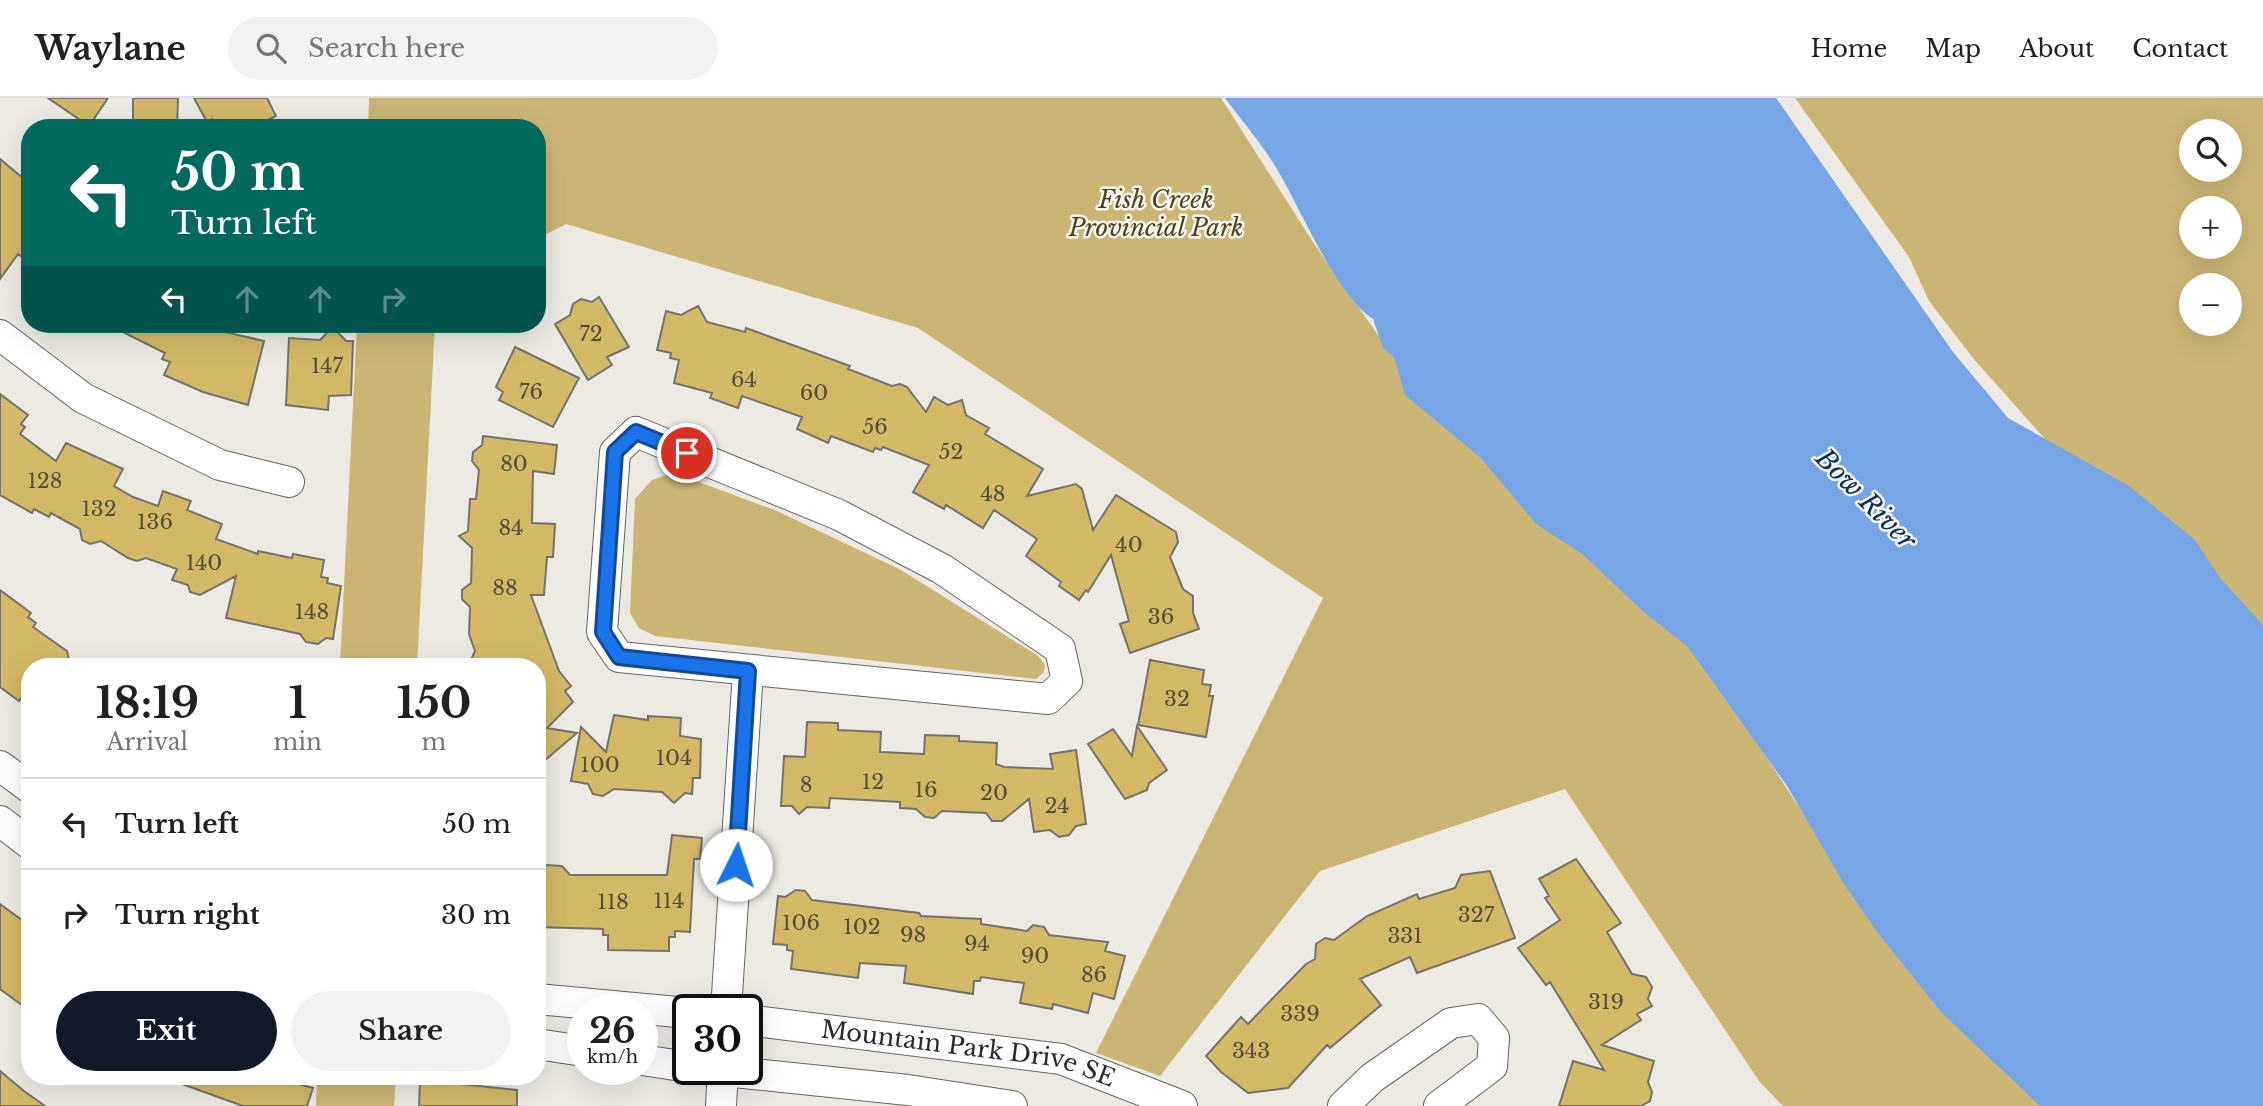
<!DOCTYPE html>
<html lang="en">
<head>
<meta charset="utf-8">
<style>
	:root { --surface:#fff; --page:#f2f2f2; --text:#202124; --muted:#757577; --line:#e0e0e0; --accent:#111827 }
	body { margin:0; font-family:"Libre Baskerville",serif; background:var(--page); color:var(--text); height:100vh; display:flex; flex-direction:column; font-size:26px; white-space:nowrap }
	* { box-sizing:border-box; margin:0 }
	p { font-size:23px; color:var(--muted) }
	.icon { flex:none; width:38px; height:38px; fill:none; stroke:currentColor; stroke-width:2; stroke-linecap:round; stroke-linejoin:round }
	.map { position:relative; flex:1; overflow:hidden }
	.details { position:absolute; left:21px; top:560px; width:525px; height:427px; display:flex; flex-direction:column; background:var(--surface); border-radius:28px; box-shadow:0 7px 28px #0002 }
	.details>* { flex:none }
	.banner { position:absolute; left:21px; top:21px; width:525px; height:214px; border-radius:28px; box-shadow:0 7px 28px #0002; background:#00695c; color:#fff; overflow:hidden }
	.buttons { position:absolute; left:2179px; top:21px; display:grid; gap:14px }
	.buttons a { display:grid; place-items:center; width:63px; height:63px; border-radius:50%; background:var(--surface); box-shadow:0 7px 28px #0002; font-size:35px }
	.speed { position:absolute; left:567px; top:896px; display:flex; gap:14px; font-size:35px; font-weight:700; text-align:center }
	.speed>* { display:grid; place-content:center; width:91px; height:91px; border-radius:50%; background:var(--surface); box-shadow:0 7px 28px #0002; line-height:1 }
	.speed small { font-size:18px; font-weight:400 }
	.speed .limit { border:4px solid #111; border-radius:10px; background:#fff; color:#111 }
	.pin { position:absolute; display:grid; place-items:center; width:60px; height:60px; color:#fff; margin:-30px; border:4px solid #fff; border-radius:50%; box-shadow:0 2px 7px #0007 }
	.me { position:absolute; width:77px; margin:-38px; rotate:4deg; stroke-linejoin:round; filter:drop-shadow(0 0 5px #0008) }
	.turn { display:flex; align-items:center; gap:24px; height:147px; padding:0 35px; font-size:32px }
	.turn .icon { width:91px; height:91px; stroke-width:2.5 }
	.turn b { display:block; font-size:49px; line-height:60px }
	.lanes { display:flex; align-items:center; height:66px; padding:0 35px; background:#0003; justify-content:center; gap:35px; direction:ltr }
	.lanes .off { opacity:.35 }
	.eta { display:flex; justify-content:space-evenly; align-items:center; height:119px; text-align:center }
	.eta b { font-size:42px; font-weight:800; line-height:49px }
	.cta { display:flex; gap:14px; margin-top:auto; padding:14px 35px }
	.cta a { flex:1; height:80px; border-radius:42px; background:var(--accent); color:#fff; font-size:28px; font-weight:800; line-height:80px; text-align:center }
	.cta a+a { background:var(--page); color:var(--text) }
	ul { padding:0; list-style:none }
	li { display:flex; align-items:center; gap:21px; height:91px; padding:0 35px; border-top:2px solid var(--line) }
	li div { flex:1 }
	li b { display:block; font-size:26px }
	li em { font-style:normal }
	header { display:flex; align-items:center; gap:42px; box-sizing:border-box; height:98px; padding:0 35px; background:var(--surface); border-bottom:2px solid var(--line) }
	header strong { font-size:33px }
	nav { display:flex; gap:38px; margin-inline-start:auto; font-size:24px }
	.search { width:490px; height:63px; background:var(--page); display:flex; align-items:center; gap:18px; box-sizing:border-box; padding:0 24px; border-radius:38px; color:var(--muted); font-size:26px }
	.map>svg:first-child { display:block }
	.green { fill:#cbb575; fill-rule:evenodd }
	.water { fill:#77a5e5 }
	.building { fill:#d3b866; stroke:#74726c; stroke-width:2 }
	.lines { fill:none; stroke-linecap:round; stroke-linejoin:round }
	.minor-casing { stroke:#66645e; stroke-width:32 }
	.minor { stroke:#fff; stroke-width:30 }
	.route-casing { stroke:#114b97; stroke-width:18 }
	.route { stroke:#1a73e8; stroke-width:12 }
	.labels { text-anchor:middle; stroke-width:5; stroke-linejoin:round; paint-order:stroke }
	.number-label { font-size:21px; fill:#554e38 }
	.park-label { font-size:24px; font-style:italic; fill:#4d421e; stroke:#faf7f0 }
	.street-label { font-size:24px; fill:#2b2a28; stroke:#faf7f0 }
	.water-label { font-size:26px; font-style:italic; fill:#012f67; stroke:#faf7f0 }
</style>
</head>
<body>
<header>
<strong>Waylane</strong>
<div class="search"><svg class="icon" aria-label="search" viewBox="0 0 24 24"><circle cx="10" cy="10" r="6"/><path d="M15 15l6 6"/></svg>Search here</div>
<nav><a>Home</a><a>Map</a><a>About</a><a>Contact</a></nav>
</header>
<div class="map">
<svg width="2263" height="1008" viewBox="0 0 2263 1008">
	<rect width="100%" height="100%" fill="#eceae3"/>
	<path class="green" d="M369,0H1221L1311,141L1378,237L1454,326L1701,559L1829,755L2067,1008H1783L1759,983L1565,691L1320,773L1160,978L1096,955L1323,500L918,230L566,126L537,141V30H368Z
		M1795,0H2263V564L2052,349L1973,260L1929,203L1909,159ZM2191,33H2230V72H2191ZM2191,110H2230V149H2191ZM2191,187H2230V226H2191Z
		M357,226H435L417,569H340Z
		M666,377H680L777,413L901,472L1037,557L1045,567L1044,574L1036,581L655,538L639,530L630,515L635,401L652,382Z
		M317,978H396L394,1008H316Z"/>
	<path class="water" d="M1225,0H1776L1953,254L2008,320L2129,388L2195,442L2221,481L2263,527V1008H2040L1941,914L1878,835L1844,786L1787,688L1688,549L1645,515L1582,456L1536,426L1481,360L1405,297L1394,259L1383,250L1373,221C1339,200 1302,115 1281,78C1266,51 1244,25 1225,0Z"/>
	<path class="building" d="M48,0H108L89,28Z
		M133,0H178L177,30H133Z
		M194,0H267L276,18L266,23L264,30H217L212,21L207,24Z
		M0,61L30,86V165L18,156L0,181Z
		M599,199L629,249L607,259L612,267L588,282L555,226L570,217L573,206L581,201L592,204Z
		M698,208L707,224L745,234L746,230L850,268L848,271L892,288L900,286L907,289L926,314L934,299L948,307L962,302L966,317L989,330L985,336L1043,371L1027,398L1076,386L1082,391L1093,432L1116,397L1176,434L1178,444L1170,459L1183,491L1193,498V515L1199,531L1130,555L1120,526L1129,523L1111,457L1088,494L1086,492L1079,502L1059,488L1061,484L1026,458L1037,441L994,412L983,430L946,407L944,411L913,394L929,367L883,349L881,352L875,350L873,354L831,338L828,345L797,331L802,319L742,298L738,310L710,300L712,295L674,285L679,262L670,260L671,255L657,252L666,213L681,217Z
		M107,226H210L208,230L264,243L248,307L203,294L164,277L170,264L162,261L165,255Z
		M333,229L346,243H353L351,297L329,298L328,312L286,307L289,240L320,242Z
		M515,249L579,280L553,329L499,302L503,294L496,289Z
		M0,296L28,317L21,326L25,329L20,336L56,363L66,345L123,371L114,388L133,399L158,408L163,393L191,403L187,412L222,426L216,441L258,456V453L292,460L293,456L324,462L321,479L328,480L327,485L341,488L333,541L326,540L318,546L306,544L300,536L226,520L236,478L200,497L190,494L188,487L172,482L177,471L146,460L137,463L128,460L101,443L90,446L82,442L80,431L51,415L49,419L34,411L32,415L0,397Z
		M483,338L557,347L554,376L533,373L532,425L555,426L553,459H547L544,497H531L559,573L571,588L565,593L573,604L547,630L577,635L537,669V569H468L475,553L469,536L470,509L462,501V492L471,485L472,450L459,438L468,433L470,401H476L479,372L472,363L473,354L482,347Z
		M0,492L31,515L28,519L36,525L33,529L67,553L71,569H30V589L19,603L0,589Z
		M1150,562L1204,572L1202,586L1211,587L1209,598H1213L1206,639L1138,627Z
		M614,617L648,622V618L681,620L680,638L701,641L700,680H693L692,696L685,695L674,705L662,694L614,691L603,698L593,696L588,686L571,683L581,629L606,654Z
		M807,624L838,625V632L881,634L880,654L924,656L925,637L959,638V643L997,645L996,666L1004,669L1053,671L1050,656L1076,652L1086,726L1076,728L1069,737L1059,739L1050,732L1034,734L1029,701L1002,723H992L986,715L942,713L934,720L925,719L916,711L900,710V704L830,700L829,710L807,709L799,716L792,708H781L784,658L805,659Z
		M1137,628L1167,672L1149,685L1147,692L1125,701L1088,646L1113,631L1132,658Z
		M672,737L702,740L700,761H694L690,834L675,833V839H669V853L608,852V837H603V831L537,829V775L547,767L562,768L570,777H667Z
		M1576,761L1621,825L1607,834L1632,876L1646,879L1652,889L1648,901L1652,908L1637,916L1641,922L1602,947L1654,963L1648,984L1652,994L1650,1003L1641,1008H1559L1573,963L1604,972L1550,884L1546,887L1518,850L1560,822L1545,800L1549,798L1539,781Z
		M1490,773L1515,840L1417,875L1410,859L1360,881L1381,907L1330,950L1327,947L1288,990L1248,995L1221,974L1206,958L1241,919L1248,926L1306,866L1315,861L1316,846L1325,840L1334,842L1367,818L1417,796L1419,801L1455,790L1461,777Z
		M796,792L805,793L812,802L919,815L921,818L981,821V826L1027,833L1033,827L1044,829L1049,837L1108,844L1105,853L1125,858L1114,901L1093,895L1088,915L1053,906L1052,911L1020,905L1024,885L981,879L980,883H974L973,896L904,885L906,868L860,865L858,880L791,871L793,853L787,852V847L773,846L778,798L785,799Z
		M0,806L30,828V913L0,891Z
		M0,973L24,993L45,1008H0Z
		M168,978H302L299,986L313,990L307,1008H243L168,981Z
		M420,982L517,992V1008H419Z"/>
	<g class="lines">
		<defs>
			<g id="minor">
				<path d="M0,237L83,300L220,367L289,384"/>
				<path d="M636,334L839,417L942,471L1060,551L1067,583L1048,601L619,559L602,534L615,354Z"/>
				<path d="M0,668L30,690"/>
				<path d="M0,723L30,746"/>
				<path d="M537,901L688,915"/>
				<path d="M726,912L748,573"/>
				<path id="s1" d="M747,922L1061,961L1182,1008"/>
				<path d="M537,946L583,953"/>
				<path d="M642,962L688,969"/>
				<path d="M705,971L908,992L1012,1008"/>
				<path d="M721,1008L723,971"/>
				<path d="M1343,1008L1372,980L1451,925L1478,921L1494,940L1492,968L1439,1008"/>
			</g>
		</defs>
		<use href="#minor" class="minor-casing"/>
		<use href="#minor" class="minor"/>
	</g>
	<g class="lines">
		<defs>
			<path id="route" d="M687,355L636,334L615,354L603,534L619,559L748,573L736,767"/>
		</defs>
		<use href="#route" class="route-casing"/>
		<use href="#route" class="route"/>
	</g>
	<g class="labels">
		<g class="number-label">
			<text x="591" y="243">72</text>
			<text x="327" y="275">147</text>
			<text x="744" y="289">64</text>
			<text x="531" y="301">76</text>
			<text x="814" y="302">60</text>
			<text x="875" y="336">56</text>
			<text x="951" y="361">52</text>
			<text x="514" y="373">80</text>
			<text x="45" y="390">128</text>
			<text x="993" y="403">48</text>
			<text x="99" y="418">132</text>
			<text x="155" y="431">136</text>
			<text x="511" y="437">84</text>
			<text x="1129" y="454">40</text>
			<text x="204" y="472">140</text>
			<text x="505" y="497">88</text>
			<text x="312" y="521">148</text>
			<text x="1161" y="526">36</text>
			<text x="1177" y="608">32</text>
			<text x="674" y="667">104</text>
			<text x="600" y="674">100</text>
			<text x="873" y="691">12</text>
			<text x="806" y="694">8</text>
			<text x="926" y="699">16</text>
			<text x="994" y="702">20</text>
			<text x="1057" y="715">24</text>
			<text x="669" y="810">114</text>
			<text x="613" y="811">118</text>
			<text x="1476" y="824">327</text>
			<text x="801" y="832">106</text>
			<text x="862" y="836">102</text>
			<text x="913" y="844">98</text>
			<text x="1405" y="845">331</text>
			<text x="977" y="853">94</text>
			<text x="1035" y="865">90</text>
			<text x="1094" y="884">86</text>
			<text x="1606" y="911">319</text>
			<text x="1300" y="923">339</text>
			<text x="1251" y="960">343</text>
		</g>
		<g class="park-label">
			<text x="1156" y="110">Fish Creek<tspan x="1156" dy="28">Provincial Park</tspan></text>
		</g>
		<g class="street-label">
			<text dy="8" stroke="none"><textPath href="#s1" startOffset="224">Mountain Park Drive SE</textPath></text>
		</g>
		<g class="water-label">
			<text transform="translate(1866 401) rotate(45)" y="9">Bow River</text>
		</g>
	</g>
</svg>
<div class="buttons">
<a><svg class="icon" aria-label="search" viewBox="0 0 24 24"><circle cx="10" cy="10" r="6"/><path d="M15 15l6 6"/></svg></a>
<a>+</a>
<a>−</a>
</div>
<div class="speed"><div>26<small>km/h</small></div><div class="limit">30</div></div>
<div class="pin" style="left:687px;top:355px;background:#d93025"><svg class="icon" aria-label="arrive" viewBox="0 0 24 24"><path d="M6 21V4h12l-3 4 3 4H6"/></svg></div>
<svg class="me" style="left:736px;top:767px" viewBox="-20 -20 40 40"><circle r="19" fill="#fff"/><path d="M0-13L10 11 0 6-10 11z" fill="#1a73e8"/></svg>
<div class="banner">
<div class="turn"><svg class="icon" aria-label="left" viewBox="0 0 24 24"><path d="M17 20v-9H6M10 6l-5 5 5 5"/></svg><div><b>50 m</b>Turn left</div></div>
<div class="lanes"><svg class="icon" aria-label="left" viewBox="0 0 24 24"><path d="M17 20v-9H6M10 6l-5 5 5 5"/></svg><svg class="icon off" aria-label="ahead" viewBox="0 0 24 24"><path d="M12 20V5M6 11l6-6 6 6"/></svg><svg class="icon off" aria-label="ahead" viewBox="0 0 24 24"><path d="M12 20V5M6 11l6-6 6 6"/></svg><svg class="icon off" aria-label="right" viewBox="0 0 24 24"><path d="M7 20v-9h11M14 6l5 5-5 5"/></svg></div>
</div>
<section class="details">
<div class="eta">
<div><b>18:19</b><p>Arrival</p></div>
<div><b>1</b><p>min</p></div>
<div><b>150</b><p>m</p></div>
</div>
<ul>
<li><svg class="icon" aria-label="left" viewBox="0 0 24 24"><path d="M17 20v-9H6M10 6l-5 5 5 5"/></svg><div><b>Turn left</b></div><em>50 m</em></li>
<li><svg class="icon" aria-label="right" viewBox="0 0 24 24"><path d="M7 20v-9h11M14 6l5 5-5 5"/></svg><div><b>Turn right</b></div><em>30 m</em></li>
</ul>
<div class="cta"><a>Exit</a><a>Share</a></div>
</section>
</div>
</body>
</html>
